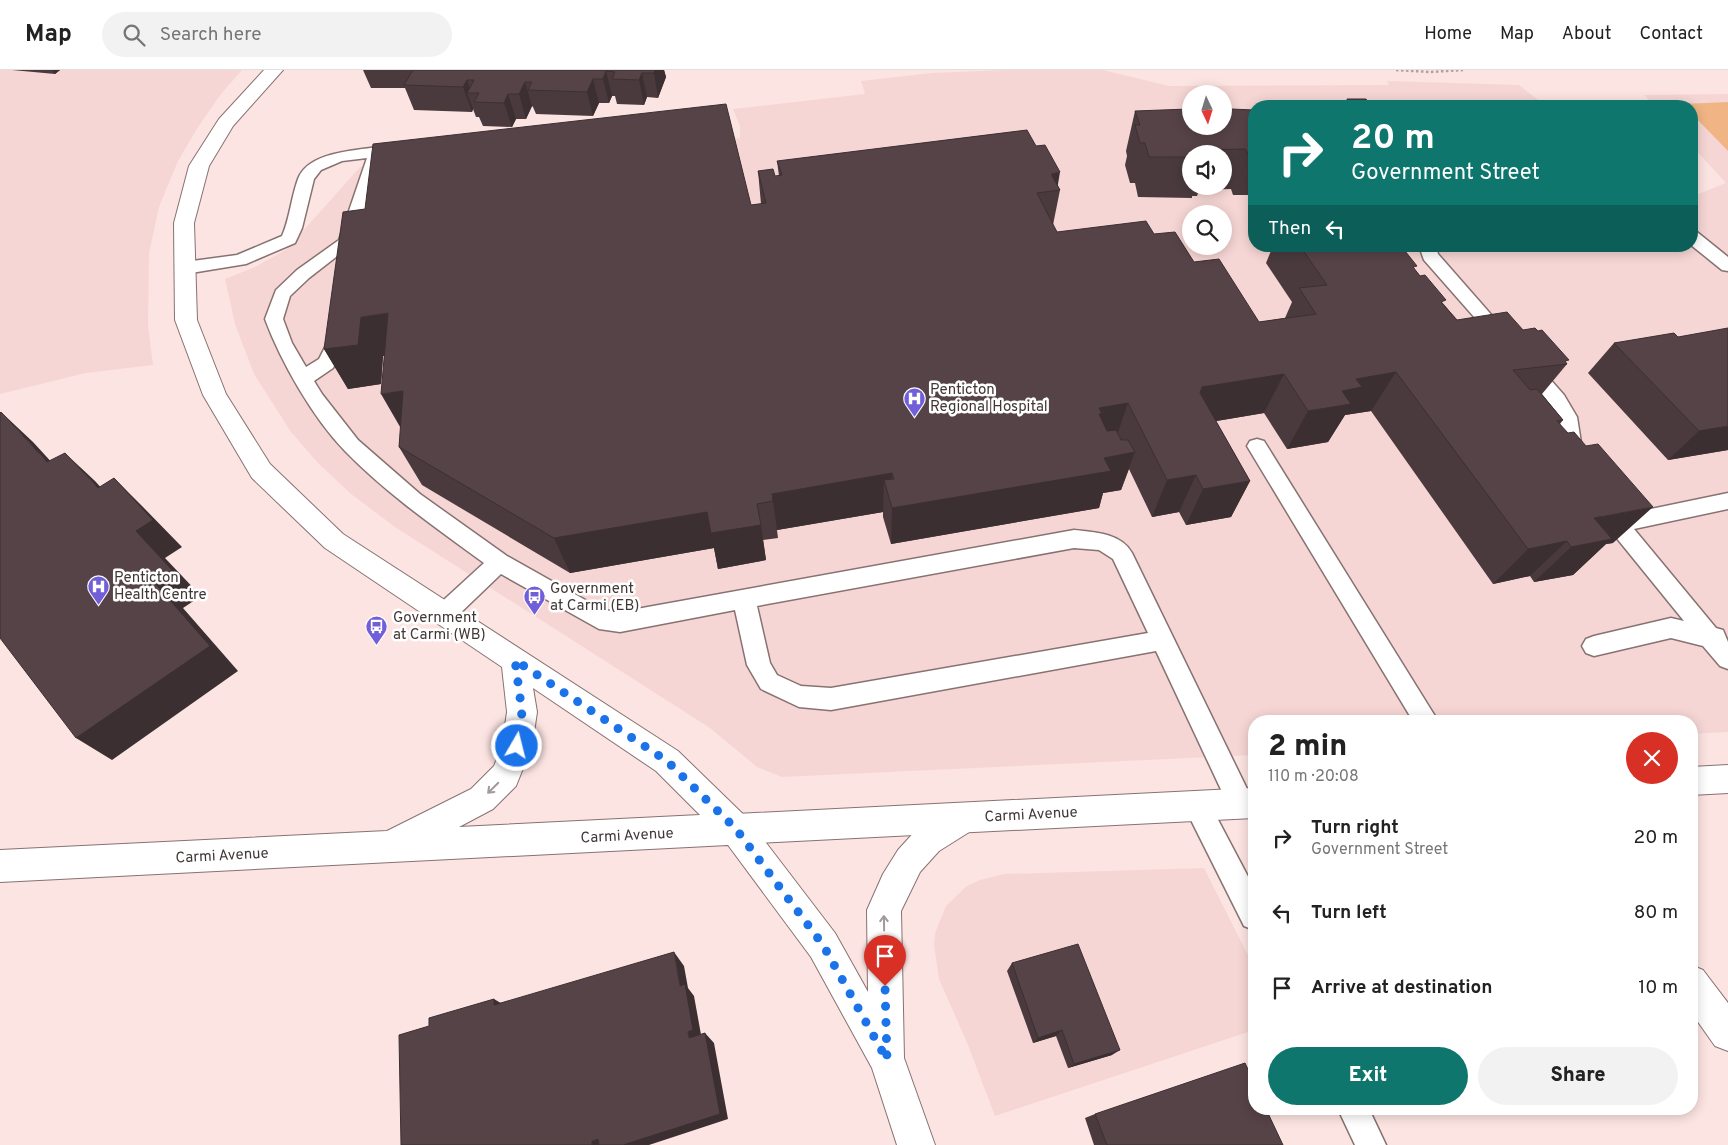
<!DOCTYPE html>
<html lang="en">
<head>
<meta charset="utf-8">
<style>
	:root { --surface:#fff; --page:#f2f2f2; --text:#222; --muted:#767676; --line:#e0e0e0; --accent:#0f766e }
	body { margin:0; font-family:Overpass,sans-serif; background:var(--page); color:var(--text); height:100vh; display:flex; flex-direction:column; font-size:19px; white-space:nowrap }
	* { box-sizing:border-box; margin:0 }
	p { font-size:16px; color:var(--muted) }
	.icon { flex:none; width:28px; height:28px; fill:none; stroke:currentColor; stroke-width:2; stroke-linecap:round; stroke-linejoin:round }
	.map { position:relative; flex:1; overflow:hidden }
	.drawer { position:absolute; left:1248px; top:645px; width:450px; height:400px; display:flex; flex-direction:column; background:var(--surface); border-radius:20px; box-shadow:0 2px 12px #0003 }
	.drawer>* { flex:none }
	.top-card { position:absolute; left:1248px; top:30px; width:450px; height:152px; border-radius:20px; box-shadow:0 2px 12px #0003; background:#0f766e; color:#fff; overflow:hidden }
	.needle { width:32px; rotate:176deg }
	.buttons { position:absolute; left:1182px; top:15px; display:grid; gap:10px }
	.buttons a { display:grid; place-items:center; width:50px; height:50px; border-radius:50%; background:var(--surface); box-shadow:0 2px 12px #0003; font-size:25px }
	.pin { position:absolute; display:grid; place-items:center; width:42px; height:42px; color:#fff; margin:-51px -21px; border-radius:50% 50% 50% 0; rotate:-45deg; box-shadow:0 0 5px #0007 }
	.pin .icon { rotate:45deg }
	.me { position:absolute; width:55px; margin:-28px; rotate:8deg; stroke-linejoin:round; filter:drop-shadow(0 0 4px #0008) }
	.turn { display:flex; align-items:center; gap:18px; height:105px; padding:0 20px; font-size:22px }
	.turn .icon { width:65px; height:65px; stroke-width:2.5 }
	.turn b { display:block; font-size:35px; line-height:42px }
	.then { display:flex; align-items:center; height:48px; padding:0 20px; background:#0003; gap:10px; font-size:19px }
	.round { display:grid; place-items:center; flex:none; width:52px; height:52px; border-radius:26px; background:var(--page) }
	.summary { display:flex; align-items:center; justify-content:space-between; height:85px; padding:0 20px }
	h1 { font-size:30px; font-weight:800; line-height:38px }
	.primary-button { display:flex; gap:10px; margin-top:auto; padding:10px 20px }
	.primary-button a { flex:1; height:58px; border-radius:30px; background:var(--accent); color:#fff; font-size:20px; font-weight:800; line-height:58px; text-align:center }
	.primary-button a+a { background:var(--page); color:var(--text) }
	ul { padding:0; list-style:none }
	li { display:flex; align-items:center; gap:15px; height:75px; padding:0 20px }
	li div { flex:1 }
	li b { display:block; font-size:19px }
	li em { font-style:normal }
	header { display:flex; align-items:center; gap:30px; box-sizing:border-box; height:70px; padding:0 25px; background:var(--surface); border-bottom:1px solid var(--line) }
	header strong { font-size:24px }
	nav { display:flex; gap:28px; margin-inline-start:auto; font-size:18px }
	.search { width:350px; height:45px; background:var(--page); display:flex; align-items:center; gap:12px; box-sizing:border-box; padding:0 18px; border-radius:28px; color:var(--muted); font-size:19px }
	.map>svg:first-child { display:block }
	.built { fill:#f6d6d4; fill-rule:evenodd }
	.green { fill:#f1b585 }
	.lines { fill:none; stroke-linecap:round; stroke-linejoin:round }
	.service-casing { stroke:#877271; stroke-width:3 }
	.minor-casing { stroke:#877271; stroke-width:2 }
	.tertiary-casing { stroke:#877271; stroke-width:2 }
	.path { stroke:#b2a09e; stroke-width:2.5; stroke-dasharray:2.5 2.5; stroke-linecap:butt }
	.service { fill:#fff; fill-rule:evenodd }
	.minor { fill:#fff; fill-rule:evenodd }
	.tertiary { fill:#fff; fill-rule:evenodd }
	.wall { fill:#4a3a3e; fill-rule:evenodd }
	.shaded-wall { fill:#3c2f32 }
	.building { fill:#564348; stroke:#3c2f32 }
	.oneway { stroke:#a09b9a }
	.route { stroke:#1a73e8; stroke-width:9; stroke-dasharray:0 16.2 }
	.labels { text-anchor:middle; stroke-width:5; stroke-linejoin:round; paint-order:stroke }
	.poi-label { font-size:15px; fill:#403736; stroke:#fff; text-anchor:start }
	.street-label { font-size:15px; fill:#403736; stroke:#fff }
</style>
</head>
<body>
<header>
<strong>Map</strong>
<div class="search"><svg class="icon" aria-label="search" viewBox="0 0 24 24"><circle cx="10" cy="10" r="6"/><path d="M15 15l6 6"/></svg>Search here</div>
<nav><a>Home</a><a>Map</a><a>About</a><a>Contact</a></nav>
</header>
<div class="map">
<svg width="1728" height="1075" viewBox="0 0 1728 1075">
	<rect width="100%" height="100%" fill="#fce4e2"/>
	<path class="built" d="M0,0H242L221,24L198,57L178,91L159,137L149,183L148,255L153,295L86,303L0,324Z
		M1004,0H1103L1169,16L1389,15L1387,11L1519,15L1546,36H1254V176H1691V127L1726,113L1691,75V36H1655L1644,25L1728,24V662L1691,664V651H1254V685L782,707L757,697L710,658L395,457L351,424L318,393L291,362L254,304L235,254L225,209L255,197L287,179L360,97L485,99L740,68V56L733,39L865,24L861,11L932,3ZM1191,24H1224V56H1191ZM1191,84H1224V116H1191ZM1191,144H1224V176H1191Z
		M1204,798L1254,897V960L995,1046L968,975L939,909L934,875L935,863L946,836L967,816L980,810L1004,804Z"/>
	<path class="green" d="M1728,32V81L1691,43V36H1685L1682,34Z"/>
	<g class="lines">
		<defs>
			<path id="service" d="M377,77L382,79L385,82L354,173L309,208L290,226L283,249L292,273L306,297L319,289L336,256L342,254L348,256L351,260L333,298L314,311L322,324L358,370L420,424L507,486L603,540L620,542L1074,460C1094,462 1121,463 1132,483L1250,725L1254,734L1250,743L1241,746L1232,743L1156,581L831,640L799,637L761,619L747,595L735,540L620,562L599,559L501,504L452,551L444,554L436,551L433,544L436,537L484,493C436,458 387,424 345,381C313,348 281,292 265,249L276,220L297,200L339,170L367,88L342,91L321,100L314,109L302,158L295,173L246,194L185,204L179,202L176,198L179,194L185,192L237,185L282,166C290,148 291,128 298,109C308,82 353,81 377,77ZM1074,478L1099,480L1113,489L1148,563L831,618L801,616L777,605L770,593L757,536Z
				M1691,161L1697,162L1728,187V201L1722,200L1691,175Z
				M1419,176H1436L1438,184L1509,265L1512,269L1509,273L1503,275L1497,273L1424,190Z
				M1527,289L1534,291L1564,325L1577,347L1584,392L1581,397L1574,400L1567,397L1564,392L1557,347L1550,335L1518,296L1520,291Z
				M1257,369L1264,371L1438,651H1413L1247,376L1250,371Z
				M1728,423V439L1634,459L1716,558L1723,560L1728,572V599L1720,596L1703,576L1671,568L1594,586L1586,583L1582,576L1586,569L1594,566L1671,548L1684,551L1598,445L1595,439L1598,433C1610,429 1614,436 1622,445Z
				M1197,724L1206,727L1254,818V860L1244,856L1184,736L1188,727Z
				M1338,1039H1369L1386,1075H1355Z"/>
			<path id="minor" d="M1728,695V723L1691,725V697Z
				M1254,718V748L736,774L725,770L720,759L725,748L736,744Z
				M1691,895L1703,900L1728,933V981L1715,976L1691,942Z"/>
			<path id="tertiary" d="M264,0H283L233,56L209,96L194,153L197,250L226,324L270,394L343,464L678,681L747,748L835,863L868,922L867,840L883,804L898,780L917,759L952,737L963,733L974,737L979,748L974,759L939,781L920,802L901,841L904,988L935,1075H897L872,998L811,887L728,775L0,812V780L387,761L471,719L494,696L502,676L507,642L502,597L325,478L252,408L203,325L175,250L174,153L189,96L219,49ZM533,618L656,701L700,745L459,757L493,739L516,716L532,676L537,642Z"/>
		</defs>
		<use href="#service" class="service-casing"/>
		<use href="#minor" class="minor-casing"/>
		<use href="#tertiary" class="tertiary-casing"/>
		<path class="path" d="M1396,0L1430,2L1463,0"/>
		<use href="#service" class="service"/>
		<use href="#minor" class="minor"/>
		<use href="#tertiary" class="tertiary"/>
	</g>
	<path class="wall" d="M12,0H60L55,4Z
		M363,0H664L666,7L658,28L647,27L644,35L617,34L615,26H612L609,33H599L593,46L536,44L533,37L532,36L526,49H516L512,57L483,56L479,47H476L473,39L472,42L414,40L405,18H371Z
		M1347,29L1370,36H1343Z
		M1394,31L1426,36H1391Z
		M1225,40H1254V120L1252,124H1248V125H1233L1231,119L1199,120L1197,126H1192V128L1138,127L1135,113H1130L1125,95L1127,86L1126,81L1135,41L1191,56L1224,45ZM1191,84H1224V116H1191Z
		M777,91L1058,116L1060,120L1053,155L1057,162L1154,164L1194,192L1259,252L1285,248L1292,232L1266,193L1273,176H1401L1415,200L1457,250L1523,260L1567,294L1542,324L1563,350L1560,354L1613,473L1606,474L1573,505L1534,512L1530,506L1493,514L1371,341L1345,345L1328,372L1287,379L1264,343L1216,351L1250,411L1231,447L1186,455L1179,442L1152,447L1129,399L1121,420L1103,423L1099,438L891,474L883,447V442L777,460L778,468L763,470L766,490L718,499L714,478L570,503L422,415L399,377L401,358L384,286H383L381,314L348,319L324,279L751,135L761,134L758,101L775,106H779Z
		M1678,267L1728,380L1668,390L1588,303L1614,273Z
		M1012,893L1112,985L1068,998L1056,966L1033,973L1007,901Z
		M1095,1044L1283,1075H1094L1085,1048Z"/>
	<path class="shaded-wall" d="M52,0H60L55,4Z
		M655,0H664L666,7L658,28L654,3Z
		M606,1L612,26L609,33L603,9Z
		M642,3L647,27L644,35L639,10Z
		M593,9L599,33L593,46L587,22Z
		M467,10L472,23H467L473,39L472,42L463,17Z
		M525,12L532,36L526,49L519,24Z
		M508,24L516,49L512,57L504,33Z
		M1060,102L1057,120L1051,104Z
		M388,243L409,282L383,286L381,314L348,319L324,279L361,247Z
		M1396,302L1371,341L1345,345L1328,372L1287,379L1308,341L1356,309Z
		M1284,304L1264,343L1187,356L1202,317Z
		M403,321V362L381,324Z
		M1128,333L1115,371L1088,376L1099,338Z
		M1,342L33,372L78,421L47,392Z
		M1728,356V380L1668,390L1699,361Z
		M1135,382L1121,420L1103,423L1099,438L891,474L892,438L1104,388Z
		M65,383L95,411L127,446L98,418Z
		M892,403L891,436L884,410L883,442L777,460L772,424Z
		M1196,405L1179,442L1152,447L1167,410Z
		M114,408L143,437L182,477L165,488L201,526L183,538L238,601L112,690L76,668L154,512L136,461Z
		M1250,411L1231,447L1186,455L1203,419Z
		M1653,437L1613,473L1606,474L1573,505L1534,512L1571,477L1594,448Z
		M707,442L761,455L766,490L718,499L714,478L570,503L554,468Z
		M1567,471L1530,506L1493,514L1528,479Z
		M674,882L684,896L688,918L694,926L702,970L689,968Z
		M494,929L514,941L494,935Z
		M1062,960L1056,966L1033,973L1038,968Z
		M705,963L714,973L728,1049L649,1075H623Z
		M1120,980L1112,985L1068,998L1074,994Z
		M598,1069L607,1075H592V1071Z"/>
	<path class="building" d="M413,0H655L654,3H642L639,10L612,9L615,2L606,1L603,9H593L587,22L528,20L532,12H525L519,24H508L504,33L474,32L479,23H467L474,10H467L463,17L404,15Z
		M1347,29H1366L1370,36H1351Z
		M1394,31H1423L1426,36H1397Z
		M1539,33L1544,36H1524Z
		M726,34L751,135L766,133L758,101L773,99L775,106L782,105L777,91L1027,60L1036,76L1045,75L1060,102L1051,104L1060,120L1037,123L1057,162L1146,151L1154,164L1175,162L1194,192L1219,189L1259,252L1316,244L1299,218L1327,215L1300,176H1401L1417,196L1413,197L1420,206L1425,205L1446,230L1441,232L1457,250L1507,242L1523,260L1535,258L1538,261L1542,260L1569,290L1565,291L1567,294L1513,300L1530,320L1537,319L1563,350L1557,351L1568,363L1574,362L1586,376L1598,374L1653,437L1594,448L1612,469L1571,477L1567,471L1528,479L1396,302L1356,309L1362,317L1342,321L1351,334L1308,341L1284,304L1202,317L1200,323L1250,411L1203,419L1196,405L1167,410L1128,333L1099,338L1102,344H1099L1107,361L1116,360L1121,370H1128L1135,382L1104,388L1111,401L892,438L884,410L894,409L892,403L772,424L773,431L757,434L761,455L711,463L707,442L554,468L399,377L403,321L381,324L388,243L361,247L358,275L324,279L343,142L365,139L373,74Z
		M1189,39L1191,40V56H1224V45H1227L1225,40L1231,39L1254,40V85L1248,84L1245,79L1207,80L1209,84H1191V87H1149L1145,73H1140L1135,55H1140L1135,41Z
		M1728,258V356L1699,361L1614,273L1674,263L1678,267Z
		M1,342L47,392L65,383L98,418L114,408L153,450L136,461L172,500L154,512L210,576L76,668L0,568V343Z
		M1078,874L1120,980L1074,994L1062,960L1038,968L1012,893Z
		M674,882L680,916L685,914L693,960L688,962L689,968L705,963L720,1044L623,1075H599L598,1069L592,1071V1075H401L399,965L429,956V948L494,929V935Z
		M1245,993L1254,1012V1039H1266L1283,1075H1107L1095,1044Z"/>
	<defs><path id="oneway-shaft" d="M-6 0H5M1.5-3L5.5 0L1.5 3" fill="none" stroke-width="1.6" stroke-linecap="round" stroke-linejoin="round" transform="scale(1.25)"/></defs>
	<g class="oneway">
		<use href="#oneway-shaft" transform="translate(493 718) rotate(135)"/>
		<use href="#oneway-shaft" transform="translate(884 853) rotate(-91)"/>
	</g>
	<g class="lines">
		<path class="route" d="M517,676L522,642L515,590L667,691L736,759L823,875L887,990L885,916"/>
	</g>
	<defs>
		<symbol id="hospital-pin" viewBox="-11 -11 22 30"><path d="M0 17L-7.5 6A9.5 9.5 0 1 1 7.5 6Z" fill="#715fd9" stroke="#fff"/><path d="M-5-5h3v3.5h4V-5h3V5h-3V1.5h-4V5h-3Z" fill="#fff"/></symbol>
		<symbol id="bus-pin" viewBox="-11 -11 22 30"><path d="M0 17L-7.5 6A9.5 9.5 0 1 1 7.5 6Z" fill="#715fd9" stroke="#fff"/><path d="M-5-6H5V4H4V6H2V4H-2V6H-4V4H-5ZM-3.5-4V0h7V-4ZM-3.5 1.2v1.5H-2V1.2ZM2 1.2v1.5H3.5V1.2Z" fill="#fff"/></symbol>
	</defs>
	<g fill-rule="evenodd">
		<use href="#hospital-pin" x="902" y="316" width="25" height="34"/>
		<use href="#hospital-pin" x="86" y="504" width="25" height="34"/>
		<use href="#bus-pin" x="522" y="514" width="25" height="34"/>
		<use href="#bus-pin" x="364" y="544" width="25" height="34"/>
	</g>
	<g class="labels">
		<g class="poi-label">
			<text x="930" y="324">Penticton<tspan x="930" dy="17">Regional Hospital</tspan></text>
			<text x="114" y="512">Penticton<tspan x="114" dy="17">Health Centre</tspan></text>
			<text x="550" y="523">Government<tspan x="550" dy="17">at Carmi (EB)</tspan></text>
			<text x="393" y="552">Government<tspan x="393" dy="17">at Carmi (WB)</tspan></text>
		</g>
		<g class="street-label">
			<text transform="translate(1031 744) rotate(-3)" y="5">Carmi Avenue</text>
			<text transform="translate(627 765) rotate(-3)" y="5">Carmi Avenue</text>
			<text transform="translate(222 785) rotate(-3)" y="5">Carmi Avenue</text>
		</g>
	</g>
</svg>
<div class="buttons">
<a><svg class="needle" viewBox="-14 -14 28 28"><path d="M0-13l5 13h-10z" fill="#e53935"/><path d="M0 13l5-13h-10z" fill="#767676"/></svg></a>
<a><svg class="icon" aria-label="sound" viewBox="0 0 24 24"><path d="M4 9h4l5-4v14l-5-4H4zM17 9q2 3 0 6"/></svg></a>
<a><svg class="icon" aria-label="search" viewBox="0 0 24 24"><circle cx="10" cy="10" r="6"/><path d="M15 15l6 6"/></svg></a>
</div>
<div class="pin" style="left:885px;top:916px;background:#d93025"><svg class="icon" aria-label="arrive" viewBox="0 0 24 24"><path d="M6 21V4h12l-3 4 3 4H6"/></svg></div>
<svg class="me" style="left:517px;top:676px" viewBox="-20 -20 40 40"><circle r="17" fill="#1a73e8" stroke="#fff" stroke-width="3"/><path d="M0-11L8 9 0 5-8 9z" fill="#fff"/></svg>
<div class="top-card">
<div class="turn"><svg class="icon" aria-label="right" viewBox="0 0 24 24"><path d="M7 20v-9h11M14 6l5 5-5 5"/></svg><div><b>20 m</b>Government Street</div></div>
<div class="then">Then<svg class="icon" aria-label="left" viewBox="0 0 24 24"><path d="M17 20v-9H6M10 6l-5 5 5 5"/></svg></div>
</div>
<section class="drawer">
<div class="summary"><div><h1>2 min</h1><p>110 m · 20:08</p></div><a class="round" style="background:#d93025;color:#fff"><svg class="icon" aria-label="close" viewBox="0 0 24 24"><path d="M6 6l12 12M18 6L6 18"/></svg></a></div>
<ul>
<li><svg class="icon" aria-label="right" viewBox="0 0 24 24"><path d="M7 20v-9h11M14 6l5 5-5 5"/></svg><div><b>Turn right</b><p>Government Street</p></div><em>20 m</em></li>
<li><svg class="icon" aria-label="left" viewBox="0 0 24 24"><path d="M17 20v-9H6M10 6l-5 5 5 5"/></svg><div><b>Turn left</b></div><em>80 m</em></li>
<li><svg class="icon" aria-label="arrive" viewBox="0 0 24 24"><path d="M6 21V4h12l-3 4 3 4H6"/></svg><div><b>Arrive at destination</b></div><em>10 m</em></li>
</ul>
<div class="primary-button"><a>Exit</a><a>Share</a></div>
</section>
</div>
</body>
</html>
